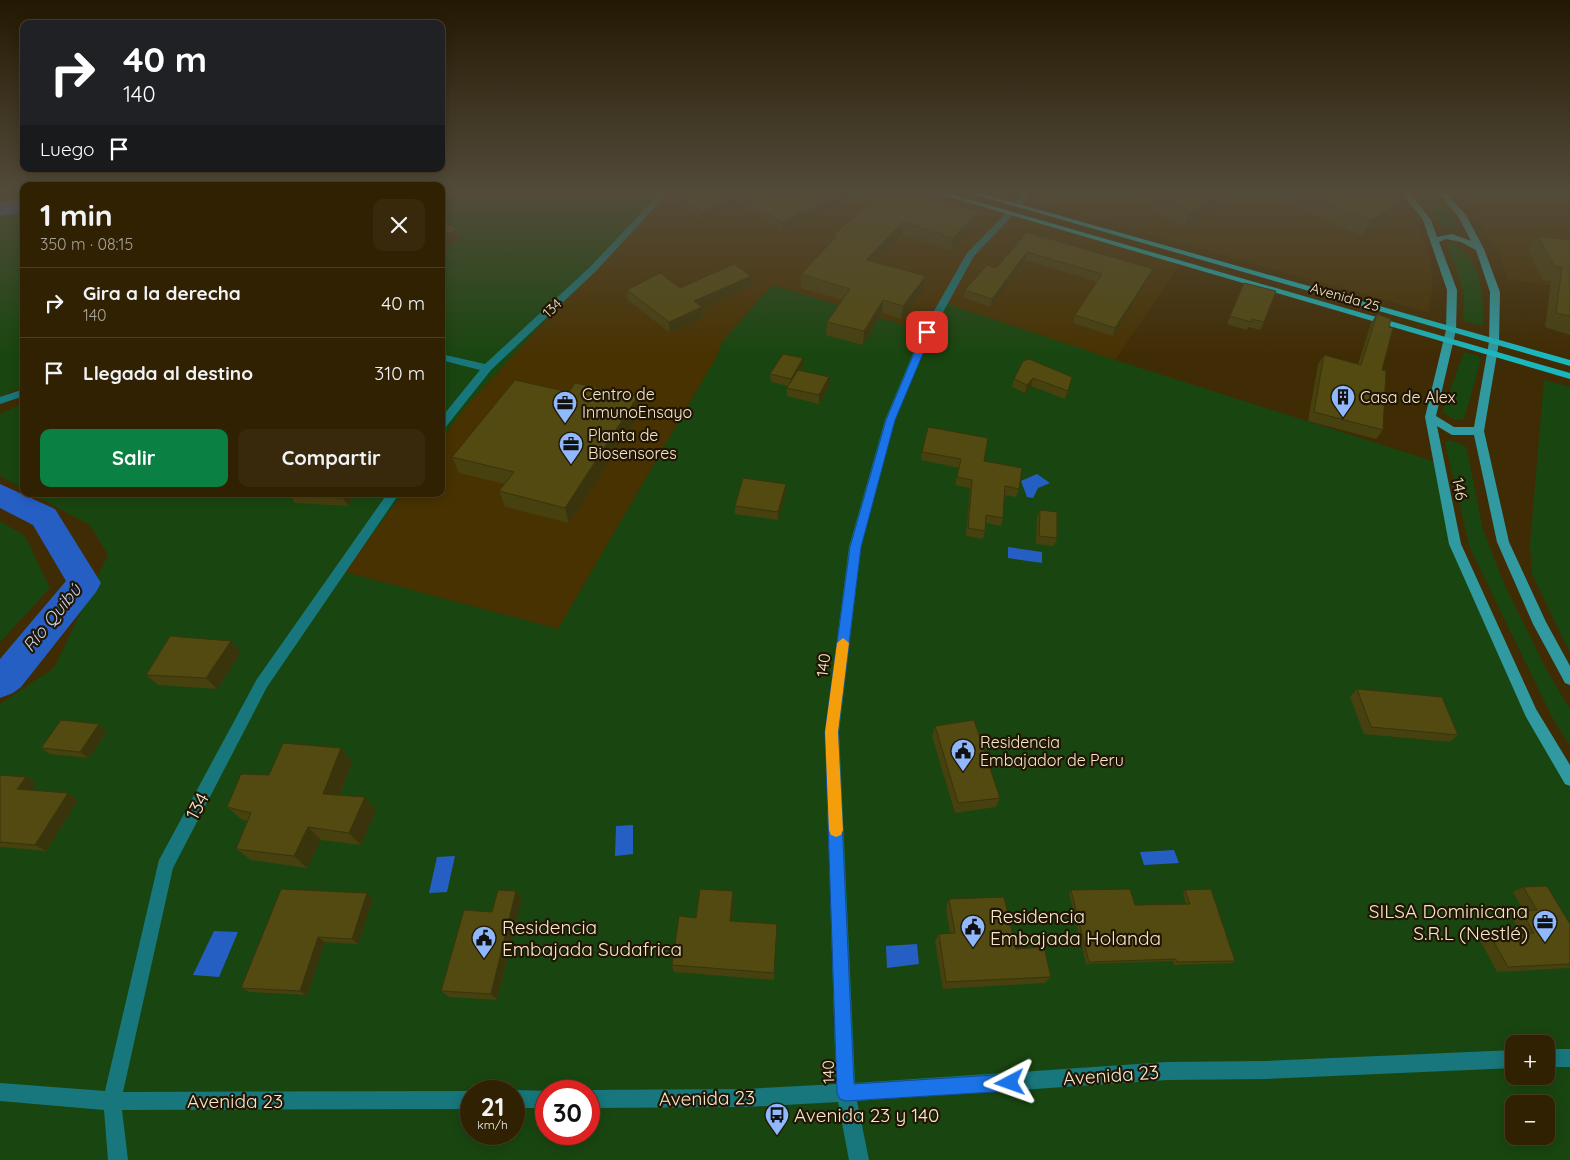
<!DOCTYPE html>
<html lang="es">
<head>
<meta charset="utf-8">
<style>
	:root { --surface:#302103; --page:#38290d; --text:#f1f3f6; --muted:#a8a39a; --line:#4b3e25; --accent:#0b8043 }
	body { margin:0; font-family:Quicksand,sans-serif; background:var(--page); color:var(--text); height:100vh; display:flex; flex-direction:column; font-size:19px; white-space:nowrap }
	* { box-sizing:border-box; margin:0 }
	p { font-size:16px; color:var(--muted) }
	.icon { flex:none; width:28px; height:28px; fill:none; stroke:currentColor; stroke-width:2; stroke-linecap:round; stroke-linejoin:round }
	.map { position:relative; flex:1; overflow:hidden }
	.details { position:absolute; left:20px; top:182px; width:425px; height:315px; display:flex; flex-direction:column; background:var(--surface); border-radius:10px; box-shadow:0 2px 12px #0003,0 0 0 1px var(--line) }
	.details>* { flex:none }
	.top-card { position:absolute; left:20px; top:20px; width:425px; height:152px; border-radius:10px; box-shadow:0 2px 12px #0003,0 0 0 1px var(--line); background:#202124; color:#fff; overflow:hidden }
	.fabs { position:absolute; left:1505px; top:1035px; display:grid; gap:10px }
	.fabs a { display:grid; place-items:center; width:50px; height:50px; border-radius:10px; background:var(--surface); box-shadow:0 2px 12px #0003,0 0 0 1px var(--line); font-size:25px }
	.speed { position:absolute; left:460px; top:1080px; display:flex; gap:10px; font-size:25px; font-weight:700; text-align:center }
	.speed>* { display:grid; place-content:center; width:65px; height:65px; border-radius:50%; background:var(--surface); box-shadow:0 2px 12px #0003,0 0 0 1px var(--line); line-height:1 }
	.speed small { font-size:12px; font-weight:400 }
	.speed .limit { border:8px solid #d22; background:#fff; color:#111 }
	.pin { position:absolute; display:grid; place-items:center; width:42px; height:42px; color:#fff; margin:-21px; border-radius:10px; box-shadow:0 2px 8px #0006 }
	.me { position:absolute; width:55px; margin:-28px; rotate:266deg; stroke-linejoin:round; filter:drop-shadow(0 0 4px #0008) }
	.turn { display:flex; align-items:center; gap:18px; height:105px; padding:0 20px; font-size:22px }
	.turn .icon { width:65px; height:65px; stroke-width:2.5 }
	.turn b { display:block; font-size:35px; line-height:42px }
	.then { display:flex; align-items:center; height:48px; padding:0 20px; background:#0003; gap:10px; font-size:19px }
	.round { display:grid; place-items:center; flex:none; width:52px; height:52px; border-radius:10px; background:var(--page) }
	.headline { display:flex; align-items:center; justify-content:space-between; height:85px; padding:0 20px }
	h1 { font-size:30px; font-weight:700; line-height:38px }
	.button { display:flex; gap:10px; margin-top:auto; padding:10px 20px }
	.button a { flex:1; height:58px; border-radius:10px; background:var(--accent); color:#fff; font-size:20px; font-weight:700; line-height:58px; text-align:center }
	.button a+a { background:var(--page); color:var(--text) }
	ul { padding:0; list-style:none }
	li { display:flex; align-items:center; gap:15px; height:70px; padding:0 20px; border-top:1px solid var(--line) }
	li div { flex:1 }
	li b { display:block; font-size:19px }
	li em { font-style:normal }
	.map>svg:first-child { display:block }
	.built { fill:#483202 }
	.green { fill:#194610; fill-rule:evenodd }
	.water { fill:#265fc4 }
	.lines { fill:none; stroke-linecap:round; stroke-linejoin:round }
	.river { fill:#265fc4; fill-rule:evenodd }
	.street { fill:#18777c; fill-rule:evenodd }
	.secondary { fill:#309aa0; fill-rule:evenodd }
	.primary { fill:#1bb7bf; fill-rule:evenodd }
	.wall { fill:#47400f }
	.shaded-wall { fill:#39340c }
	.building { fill:#524a11; stroke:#39340c }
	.route { fill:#1a73e8; stroke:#114b97 }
	.slow { fill:#f59e0b }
	.labels { text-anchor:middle; stroke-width:4.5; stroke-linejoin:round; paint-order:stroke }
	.far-street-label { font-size:14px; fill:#f6e7ce; stroke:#211603 }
	.poi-label { font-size:16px; fill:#f6e7ce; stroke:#211603; text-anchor:start }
	.street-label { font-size:16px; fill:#f6e7ce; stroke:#211603 }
	.water-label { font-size:18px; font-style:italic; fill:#c1d0ea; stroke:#211603 }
	.near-street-label { font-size:19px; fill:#f6e7ce; stroke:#211603 }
	.near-poi-label { font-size:19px; fill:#f6e7ce; stroke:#211603; text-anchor:start }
</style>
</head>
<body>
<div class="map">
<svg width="1570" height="1160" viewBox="0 0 1570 1160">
	<rect width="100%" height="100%" fill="#402c04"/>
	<path class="built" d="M664,193H940L1181,263L1115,360L945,304L927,332L722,342L717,356L558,629L344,572L402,494H441V440L465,407Z
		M1037,193H1389L1418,226L1431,261L1432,291L1428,312L1035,203Z
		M1460,193H1570V289L1508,279L1500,255Z"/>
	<path class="green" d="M441,193H664L465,407L441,440Z
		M1415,193H1431L1449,211L1458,229C1437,233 1428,205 1415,193Z
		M24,209V386L0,397V212Z
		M1453,243C1482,259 1484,297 1483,326L1463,321L1464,295L1457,270L1446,244Z
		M772,285L927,332L945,303L1115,360L1439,463L1455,544L1570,779V1160H0V704L54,668L108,555L90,525L32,494H402L345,572L558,629L717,356L722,342ZM1514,1044H1546V1076H1514ZM471,1091H514V1134H471ZM546,1091H589V1134H546ZM1514,1104H1546V1136H1514Z
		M1464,352L1478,356L1481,359L1464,419L1455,420L1442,412Z
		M1544,380L1570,387V653L1532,574L1530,545Z
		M24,403V489L0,476V414Z
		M1449,440L1465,446L1467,450L1483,530L1505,586L1544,665L1570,710V747L1551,715L1470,548L1445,443Z
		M0,521L25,536L50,588L0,642Z"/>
	<path class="water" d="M1037,474L1050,483L1038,488L1033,498L1027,497L1021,481Z
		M1008,547L1042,552V563L1008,558Z
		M633,825V854L615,856L616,826Z
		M1174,850L1179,863L1144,865L1140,852Z
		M455,856L447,892L429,893L437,857Z
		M214,931L238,932L219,977L193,975Z
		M917,944L919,964L887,968L886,946Z"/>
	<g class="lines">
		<path class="river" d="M24,198V212L0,216V202Z
			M0,484L55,509L101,583L96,592L21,687L13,693L0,698V659L66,581L33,525L0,508Z"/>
		<path class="street" d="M660,193H668L596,271L491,370L445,428H441V418L480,370L441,360V354L485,364L590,267Z
			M1021,193H1029L1021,207H1015L1014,205Z
			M1008,211L1015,213L974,256L932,332L895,420L861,547L839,732L855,1083L1167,1062L1267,1061L1514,1050V1068L1267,1079L1167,1080L857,1101L869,1160H849L838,1102L746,1107L589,1108V1091H585L589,1090L746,1089L836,1084L825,732L849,547L885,420L922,332L967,253Z
			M24,389V396L0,404V397Z
			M387,494H399L267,687L173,868L123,1092L471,1091V1109L122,1110L128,1160H108L104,1110L0,1101V1083L105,1091L159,860L257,679Z
			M1546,1049H1570V1067H1546Z
			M514,1090L550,1091H546V1108H514V1091H510Z"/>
		<path class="secondary" d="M1402,193H1410L1431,220L1437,237L1452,234L1471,241L1458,216L1438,193H1446L1466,215L1484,249L1500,292L1499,342L1484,431L1509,542L1546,622L1570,666V685L1565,683L1533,624L1497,542L1474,435H1452L1437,426L1461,544L1536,709L1570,765V786L1565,784L1526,717L1449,544L1425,417L1446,330L1447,290L1423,220ZM1446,239L1461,242L1476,250L1490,292L1489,342L1474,427H1454L1436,416L1456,330L1457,290L1439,242Z"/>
		<path class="primary" d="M936,193H947L1570,373V379Z
			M969,193H980L1570,360V366Z"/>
	</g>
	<path class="wall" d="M689,193H853V196L782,230L738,204L701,219L679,205L678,197Z
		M880,193L978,212L976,225L951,251L902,235L876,262L926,276L924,290L901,319L882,313L863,345L826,335L827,322L842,300L801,288V274L833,241V236Z
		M1153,193L1221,196L1215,211L1184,227L1148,209Z
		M1272,193H1383L1403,201L1395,216L1362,236L1270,196Z
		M1027,232L1153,269L1150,277L1113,336L1073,323L1075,315L1098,282L1025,260L991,307L964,298L965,290L996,268Z
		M1538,236L1570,240V335L1545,327L1551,281L1543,280L1528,250Z
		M751,276L752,286L702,309L703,318L670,333L628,300L627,290L680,288Z
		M1241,291L1264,322L1260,330L1248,327L1247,330L1227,324Z
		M1377,314L1389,327L1382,370L1383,430L1376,439L1308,421L1318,364L1324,355L1358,364L1371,323Z
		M803,367L800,371L829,386L819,404L787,396V388L788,386L771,382L770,374Z
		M1072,377L1065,399L1031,386L1025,393L1012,387L1014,379Z
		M641,412L569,523L505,507L499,491L505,484L459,473L452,457Z
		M922,452L984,461L1019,489L1016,497L1004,495L1003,518L1001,526L986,523L985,531L983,539L966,536L970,488L955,485L959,468L921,460Z
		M786,484V492L778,520L735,514V506Z
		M355,494L348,506L295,503L290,495Z
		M1040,510L1057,538L1054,546L1036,544L1037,518Z
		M231,641L241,652L217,689L158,685L146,675Z
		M1357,689L1458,735L1450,742L1364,734L1350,697Z
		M935,726L1000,798L996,807L955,813L932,736Z
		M107,731L89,758L50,754L41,748Z
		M341,748L352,762L340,795L365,797L376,810L361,845L321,840L307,868L251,860L236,849L247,821L241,819L227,807L269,775Z
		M0,775L26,777L36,783L31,790L78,800L46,851L0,847Z
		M1523,887L1570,924V968L1497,972L1480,940L1490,935L1520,933L1511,916L1521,911H1524L1513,892Z
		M1071,890L1135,905L1186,904L1183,893L1185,890L1235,961L1232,963L1174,965L1173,961L1086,964L1069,893Z
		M516,891L522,899L497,1000L449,997L441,991L492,912Z
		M373,899L358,944L325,942L307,995L250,992L241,988Z
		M949,899L1016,949L1051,977L1045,983L943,989L935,941L939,934L950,933L946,908Z
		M734,900L732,921L777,924L774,980L674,972L672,965L696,918Z"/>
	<path class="shaded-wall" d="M845,193H853V196L782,230V222Z
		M738,196V204L701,219V212Z
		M1221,196L1215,211L1184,227L1190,211Z
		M1403,201L1395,216L1362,236L1371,220Z
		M978,212L976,225L951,251L953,238Z
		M903,222L902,235L865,273L866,260Z
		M457,230L461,241L441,249V236Z
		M1027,252L1025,260L991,307L992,299Z
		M1153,269L1150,277L1113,336L1115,328Z
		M751,276L752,286L702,309L703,318L670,333L669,322L694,301Z
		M926,276L924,290L901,319L903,306Z
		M883,300L882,313L863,345L864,331Z
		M803,358V367L791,387V379Z
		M829,377V386L819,404V395Z
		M1033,378L1031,386L1025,393L1027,385Z
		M638,396L641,412L569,523L565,508Z
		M786,484V492L778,520V512Z
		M346,494H355L348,506L343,498Z
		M231,641L241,652L217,689L206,678Z
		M99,724L107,731L89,758L80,752Z
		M341,748L352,762L335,807L323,794Z
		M26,777L36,783L28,796L17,789Z
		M68,793L78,800L46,851L35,845Z
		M365,797L376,810L361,845L349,833Z
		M308,827L321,840L307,868L294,856Z
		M516,891L522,899L497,1000L491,994Z
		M733,891L734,900L731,929L730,921Z
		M367,893L373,899L358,944L352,939Z
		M777,924V932L774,980V973Z
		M318,937L325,942L307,995L300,991Z"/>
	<path class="building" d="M689,193H845L782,222L738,196L701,212L678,197Z
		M880,193H912L978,212L953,238L903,222L866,260L926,276L903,306L883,300L864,331L827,322L850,289L801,274L836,237L833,236Z
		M1153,193H1221V196L1190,211Z
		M1304,193H1383L1403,201L1371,220Z
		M441,220H442L457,230L441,236Z
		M1027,232L1153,269L1115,328L1075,315L1102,274L1027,252L992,299L965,290L987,265L996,268Z
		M1538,236L1570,240V316L1556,313L1562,267L1554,266Z
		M734,264L751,276L694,301L702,307L669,322L627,290L660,273L680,288Z
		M1244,283L1276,291L1264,322L1252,319L1251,322L1230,316Z
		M1377,314L1391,319L1389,327L1393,328L1382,370L1386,371L1383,430L1314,412L1324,355L1361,365Z
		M783,354L803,358L791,379L770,374Z
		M1029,359L1072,377L1068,391L1033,378L1027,385L1014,379L1023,361Z
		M798,370L829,377L819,395L787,388Z
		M515,380L569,392L575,383L638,396L565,508L499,491L514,472L452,457Z
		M928,427L988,438L984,461L1022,468L1019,489L1005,486L1003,518L986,515L985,531L968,528L972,480L957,477L961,459L922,452Z
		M743,478L786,484L778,512L735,506Z
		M291,494H346L343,498L290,495Z
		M1040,510L1057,512V538L1039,536Z
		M170,636L231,641L206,678L146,675Z
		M1357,689L1442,697L1458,735L1371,727Z
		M61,720L99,724L80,752L41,748Z
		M974,720L1000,798L958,803L935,726Z
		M283,743L341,748L323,794L365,797L349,833L308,827L294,856L236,849L251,813L227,807L241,774L269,775Z
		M0,775L26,777L17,789L68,793L35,845L0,842Z
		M1547,886L1570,924V964L1508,967L1490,935L1534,933L1521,911L1537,910L1523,887Z
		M281,889L367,893L352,939L318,937L300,991L241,988Z
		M700,889L733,891L730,921L777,924L774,973L672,965L679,916L696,918Z
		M1130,889L1135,905L1190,904L1185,890L1211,889L1235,961L1177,962L1176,959L1089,962L1071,890Z
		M498,890L516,891L491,994L441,991L464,910L492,912Z
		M1004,897L1016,949L1044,947L1051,977L946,982L939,934L955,933L949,899Z"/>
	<linearGradient id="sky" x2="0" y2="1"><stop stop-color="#231802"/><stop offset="0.54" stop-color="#534b3a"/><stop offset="1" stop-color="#534b3a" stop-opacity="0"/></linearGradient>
	<rect width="1570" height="355" fill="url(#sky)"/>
	<path class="route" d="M927,330L932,332L895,420L861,547L838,732L854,1084L1010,1074L1016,1077L1019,1083L1016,1089L1010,1091L846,1101L840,1099L837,1093L825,732L850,547L886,420L923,332Z"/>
	<path class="slow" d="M843,638L849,643L838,732L843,830L841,835L836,837L831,835L829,830L825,732L837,643Z"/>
	<defs>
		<symbol id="building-pin" viewBox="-11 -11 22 30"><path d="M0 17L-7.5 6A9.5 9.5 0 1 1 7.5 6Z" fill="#90b8fd" stroke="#211603"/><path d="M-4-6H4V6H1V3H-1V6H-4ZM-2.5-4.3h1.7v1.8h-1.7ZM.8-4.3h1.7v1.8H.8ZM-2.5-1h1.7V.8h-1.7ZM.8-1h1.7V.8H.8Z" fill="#111"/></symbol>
		<symbol id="office-pin" viewBox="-11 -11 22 30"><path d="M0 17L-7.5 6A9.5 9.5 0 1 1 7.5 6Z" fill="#90b8fd" stroke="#211603"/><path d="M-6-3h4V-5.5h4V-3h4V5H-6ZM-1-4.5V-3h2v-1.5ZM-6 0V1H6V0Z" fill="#111"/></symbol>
		<symbol id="civic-pin" viewBox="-11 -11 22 30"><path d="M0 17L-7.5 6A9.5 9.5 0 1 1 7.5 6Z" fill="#90b8fd" stroke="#211603"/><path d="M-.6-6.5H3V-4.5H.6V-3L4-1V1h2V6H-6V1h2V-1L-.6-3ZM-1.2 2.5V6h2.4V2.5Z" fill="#111"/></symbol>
		<symbol id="bus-pin" viewBox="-11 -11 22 30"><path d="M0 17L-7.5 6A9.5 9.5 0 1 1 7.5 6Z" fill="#90b8fd" stroke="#211603"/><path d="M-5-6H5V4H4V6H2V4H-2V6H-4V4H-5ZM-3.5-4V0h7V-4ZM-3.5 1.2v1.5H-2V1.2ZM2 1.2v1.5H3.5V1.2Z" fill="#111"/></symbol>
	</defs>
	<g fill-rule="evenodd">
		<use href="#building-pin" x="1329" y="383" width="28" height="38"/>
		<use href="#office-pin" x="551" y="389" width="28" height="38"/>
		<use href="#office-pin" x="557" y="430" width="28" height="38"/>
		<use href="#civic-pin" x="949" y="737" width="28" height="38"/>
		<use href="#office-pin" x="1531" y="908" width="28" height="38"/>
		<use href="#civic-pin" x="959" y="913" width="28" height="38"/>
		<use href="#civic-pin" x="470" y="924" width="28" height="38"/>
		<use href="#bus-pin" x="763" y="1101" width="28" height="38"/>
	</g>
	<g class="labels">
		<g class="far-street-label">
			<text transform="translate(1345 297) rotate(16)" y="5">Avenida 25</text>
			<text transform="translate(552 308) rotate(-43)" y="5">134</text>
		</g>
		<g class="poi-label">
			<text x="582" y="400">Centro de<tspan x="582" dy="18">InmunoEnsayo</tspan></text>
			<text x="1360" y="403">Casa de Alex</text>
			<text x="588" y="441">Planta de<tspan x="588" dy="18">Biosensores</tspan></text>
			<text x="980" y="748">Residencia<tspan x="980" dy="18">Embajador de Peru</tspan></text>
		</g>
		<g class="street-label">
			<text transform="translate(1460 489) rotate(79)" y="6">146</text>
			<text transform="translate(823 665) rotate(-83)" y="6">140</text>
			<text transform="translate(828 1072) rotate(-92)" y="6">140</text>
		</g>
		<g class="water-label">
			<text transform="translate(52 618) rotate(-51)" y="6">Río Quibú</text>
		</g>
		<g class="near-street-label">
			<text transform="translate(197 806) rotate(-62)" y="7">134</text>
			<text transform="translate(1111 1075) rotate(-4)" y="7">Avenida 23</text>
			<text transform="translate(707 1098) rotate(-1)" y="7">Avenida 23</text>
			<text x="235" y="1108">Avenida 23</text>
		</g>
		<g class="near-poi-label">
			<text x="1528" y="918" text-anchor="end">SILSA Dominicana<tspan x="1528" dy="22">S.R.L (Nestlé)</tspan></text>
			<text x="990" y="923">Residencia<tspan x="990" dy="22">Embajada Holanda</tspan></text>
			<text x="502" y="934">Residencia<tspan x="502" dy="22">Embajada Sudafrica</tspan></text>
			<text x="794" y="1122">Avenida 23 y 140</text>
		</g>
	</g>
</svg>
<div class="fabs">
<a>+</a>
<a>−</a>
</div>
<div class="speed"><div>21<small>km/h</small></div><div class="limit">30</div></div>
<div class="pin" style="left:927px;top:332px;background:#d93025"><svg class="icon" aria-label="arrive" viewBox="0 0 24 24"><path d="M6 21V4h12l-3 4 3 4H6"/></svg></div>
<svg class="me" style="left:1010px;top:1083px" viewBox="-20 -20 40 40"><path d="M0-17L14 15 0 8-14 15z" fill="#1a73e8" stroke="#fff" stroke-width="4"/></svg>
<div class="top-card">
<div class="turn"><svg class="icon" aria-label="right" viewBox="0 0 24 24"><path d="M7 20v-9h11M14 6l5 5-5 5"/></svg><div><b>40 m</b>140</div></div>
<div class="then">Luego<svg class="icon" aria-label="arrive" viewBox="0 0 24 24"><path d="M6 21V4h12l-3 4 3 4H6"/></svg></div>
</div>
<section class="details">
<div class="headline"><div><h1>1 min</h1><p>350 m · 08:15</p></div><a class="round"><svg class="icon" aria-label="close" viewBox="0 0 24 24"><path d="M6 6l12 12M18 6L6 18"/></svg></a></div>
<ul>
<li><svg class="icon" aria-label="right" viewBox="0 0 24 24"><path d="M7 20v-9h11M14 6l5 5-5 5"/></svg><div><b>Gira a la derecha</b><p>140</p></div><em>40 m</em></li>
<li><svg class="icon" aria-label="arrive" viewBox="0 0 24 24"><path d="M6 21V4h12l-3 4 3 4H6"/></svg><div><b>Llegada al destino</b></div><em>310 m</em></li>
</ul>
<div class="button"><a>Salir</a><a>Compartir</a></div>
</section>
</div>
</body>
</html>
